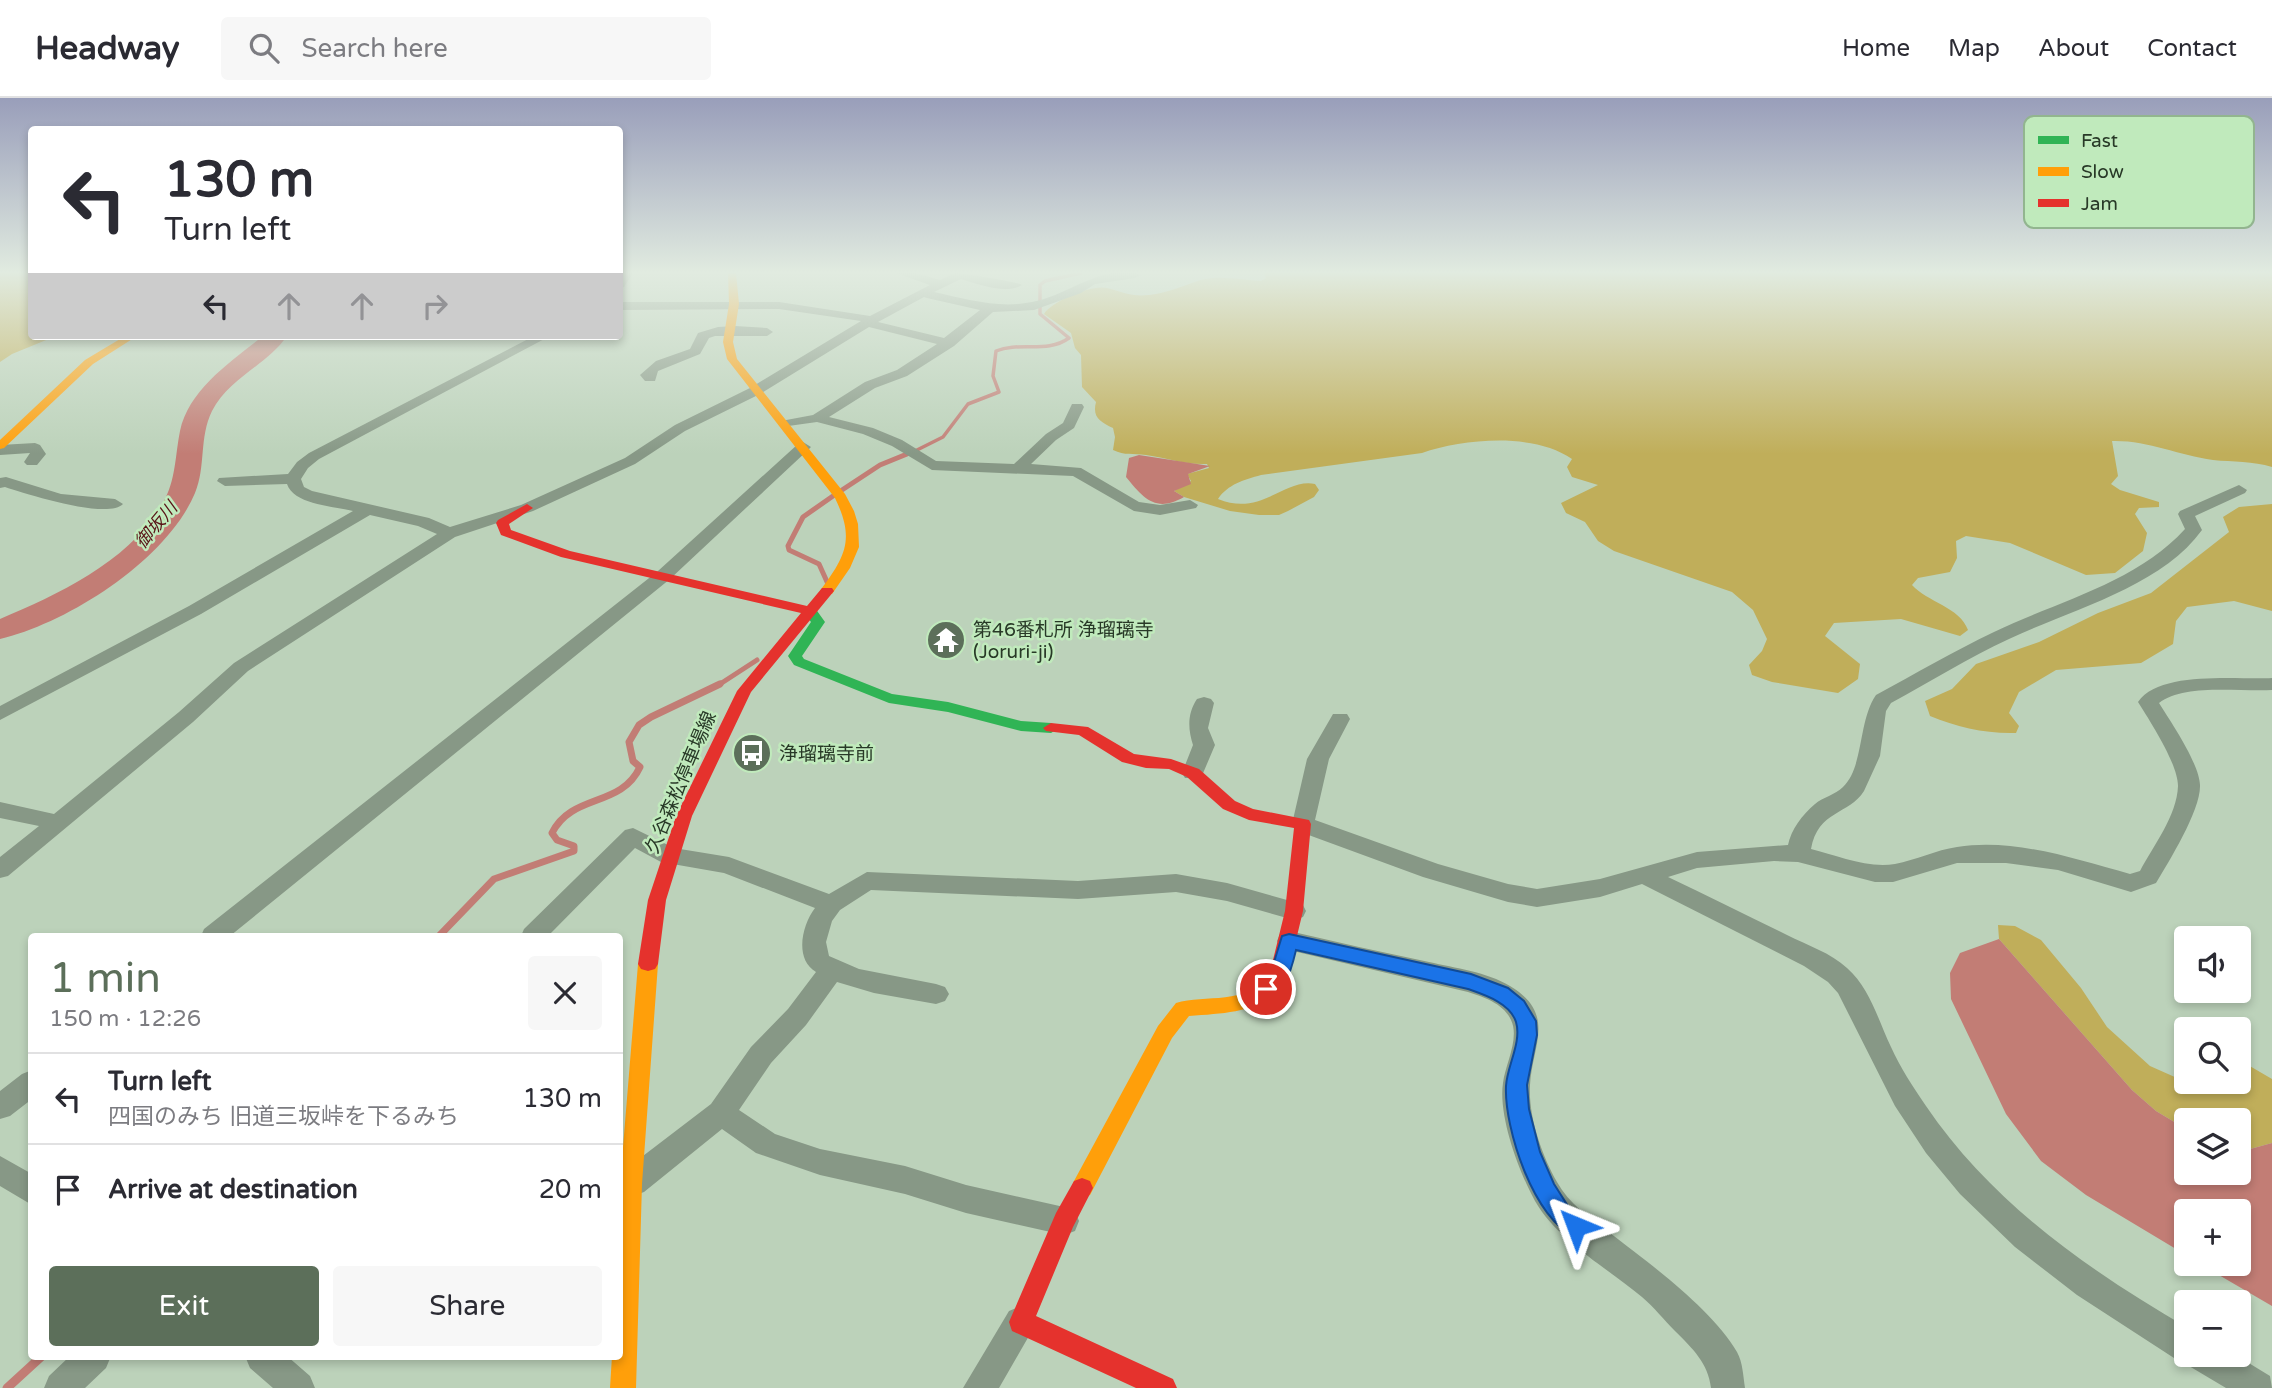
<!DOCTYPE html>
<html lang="en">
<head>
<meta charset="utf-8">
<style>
	:root { --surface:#fff; --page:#f7f7f7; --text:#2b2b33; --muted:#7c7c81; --line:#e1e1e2; --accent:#5c6f5a }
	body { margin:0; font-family:"Varela Round","Noto Sans JP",sans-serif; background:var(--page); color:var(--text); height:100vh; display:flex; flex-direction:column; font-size:26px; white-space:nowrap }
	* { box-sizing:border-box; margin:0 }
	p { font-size:23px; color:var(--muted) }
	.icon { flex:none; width:38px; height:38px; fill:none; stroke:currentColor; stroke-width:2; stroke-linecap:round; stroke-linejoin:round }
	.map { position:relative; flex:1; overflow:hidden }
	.panel { position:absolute; left:28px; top:835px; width:595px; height:427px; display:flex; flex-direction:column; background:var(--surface); border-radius:7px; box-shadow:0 4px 10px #0003 }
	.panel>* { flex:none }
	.top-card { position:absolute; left:28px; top:28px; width:595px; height:214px; border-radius:7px; box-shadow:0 4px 10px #0003; background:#fff; color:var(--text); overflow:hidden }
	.fabs { position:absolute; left:2174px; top:828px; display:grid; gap:14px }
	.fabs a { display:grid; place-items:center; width:77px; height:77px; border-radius:7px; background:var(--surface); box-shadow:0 4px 10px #0003; font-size:35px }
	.pin { position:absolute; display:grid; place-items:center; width:60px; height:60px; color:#fff; margin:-30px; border:4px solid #fff; border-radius:50%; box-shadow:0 2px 7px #0007 }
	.me { position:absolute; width:77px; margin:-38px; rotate:316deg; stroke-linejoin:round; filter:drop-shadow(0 0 5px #0008) }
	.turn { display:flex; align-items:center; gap:24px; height:147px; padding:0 21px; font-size:32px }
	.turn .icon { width:91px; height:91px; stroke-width:2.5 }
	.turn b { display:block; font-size:49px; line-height:60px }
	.lanes { display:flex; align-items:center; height:66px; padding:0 21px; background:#0003; justify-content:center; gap:35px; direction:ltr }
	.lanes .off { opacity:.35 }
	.round { display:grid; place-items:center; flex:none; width:74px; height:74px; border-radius:7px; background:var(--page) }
	.overview { display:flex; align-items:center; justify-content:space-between; height:119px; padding:0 21px }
	h1 { font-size:42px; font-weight:600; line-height:52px; color:var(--accent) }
	.primary-button { display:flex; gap:14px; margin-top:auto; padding:14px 21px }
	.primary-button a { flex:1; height:80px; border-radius:7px; background:var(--accent); color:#fff; font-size:28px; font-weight:600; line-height:80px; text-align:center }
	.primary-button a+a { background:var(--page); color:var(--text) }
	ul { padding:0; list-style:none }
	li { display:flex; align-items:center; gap:21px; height:91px; padding:0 21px; border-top:2px solid var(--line) }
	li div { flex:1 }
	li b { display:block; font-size:26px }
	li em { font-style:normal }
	header { display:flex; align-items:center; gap:42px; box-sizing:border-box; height:98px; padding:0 35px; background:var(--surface); border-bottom:2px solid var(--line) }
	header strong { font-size:33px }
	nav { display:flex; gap:38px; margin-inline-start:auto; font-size:24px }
	.search { width:490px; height:63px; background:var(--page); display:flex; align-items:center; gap:18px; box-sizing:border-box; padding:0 24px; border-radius:7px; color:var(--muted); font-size:26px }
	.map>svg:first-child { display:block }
	.forest { fill:#c0ae5a }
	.water { fill:#c27d75 }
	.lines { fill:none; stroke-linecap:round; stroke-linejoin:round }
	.stream-far3 { stroke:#c27d75; stroke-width:3.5 }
	.stream-far2 { stroke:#c27d75; stroke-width:5 }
	.stream-far1 { stroke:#c27d75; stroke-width:7 }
	.stream { stroke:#c27d75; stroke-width:9 }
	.river { fill:#c27d75; fill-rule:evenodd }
	.street { fill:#879886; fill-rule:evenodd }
	.fast { fill:#30b455; fill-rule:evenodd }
	.slow { fill:#ff9f0a; fill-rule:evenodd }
	.jam { fill:#e5322d; fill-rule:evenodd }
	.route { fill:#1a73e8; stroke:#114b97; stroke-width:2 }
	.labels { text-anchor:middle; stroke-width:5; stroke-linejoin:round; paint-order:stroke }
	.far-water-label { font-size:18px; font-style:italic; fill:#581216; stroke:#c0eabc }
	.poi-label { font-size:19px; fill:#283927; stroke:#c0eabc; text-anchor:start }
	.street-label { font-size:19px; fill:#283927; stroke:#c0eabc }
	.key { fill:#c0eabc; stroke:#92b58f; stroke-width:2 }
	.key-label { font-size:19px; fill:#283927 }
</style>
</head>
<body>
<header>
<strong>Headway</strong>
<div class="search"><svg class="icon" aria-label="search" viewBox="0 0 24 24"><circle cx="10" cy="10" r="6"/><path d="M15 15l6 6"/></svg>Search here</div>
<nav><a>Home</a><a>Map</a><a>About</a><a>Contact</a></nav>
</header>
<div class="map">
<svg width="2272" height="1290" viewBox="0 0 2272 1290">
	<rect width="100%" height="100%" fill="#bcd2ba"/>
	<path class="forest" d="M0,175H31L32,238H56L12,256L0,264Z
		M1264,175H2272V369C2253,363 2233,364 2213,362C2178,357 2147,342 2112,343L2118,378L2111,386L2120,392L2159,404V409L2139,410L2135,416L2147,435L2143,453L2115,475L2086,477L2010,445L1966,438L1956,443L1957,460L1950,474L1918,480L1912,487C1927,504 1960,509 1968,532L1960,538L1901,521L1834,525L1825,538L1860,566L1858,581L1838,595L1772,584L1752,577L1749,567L1762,553L1767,541L1753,512L1732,494L1614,453L1598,443L1585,424L1566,415L1561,405L1598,387L1572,379L1567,369L1572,361C1534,334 1463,341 1422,355L1261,377C1244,382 1228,386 1218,401C1262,419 1284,380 1315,386L1319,392L1314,399L1288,413L1279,417H1259L1230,413L1184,399L1174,393L1191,383L1187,376L1209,370L1207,366C1185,367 1167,360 1146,357C1133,355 1125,358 1113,352L1115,339L1113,330C1100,324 1092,319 1096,304L1082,289L1081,257L1075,250L1071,235L1044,216C1052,203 1092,186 1107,190C1122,194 1132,199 1149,197C1168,195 1184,187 1201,182C1220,177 1242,182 1261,183L1266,180Z
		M2272,406V513L2234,503L2187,509L2176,523L2173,546L2141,565L2056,572L2019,594L2009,615L2019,628L2016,635C1986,636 1957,629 1930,618L1925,603L1952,591L1976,566L2039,544L2098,515L2151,495L2229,434L2223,419L2239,409Z
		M1998,827L2015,828L2041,842L2081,890L2107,929L2150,968L2186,984H2238V971L2248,967L2272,981V1045L2243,1053L2238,1051V1022H2186V1031L2156,1013L2132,992L1999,841Z"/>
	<path class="water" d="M1139,357L1210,368L1188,376L1191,386L1174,393L1184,399C1156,415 1144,401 1126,379L1129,360Z
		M1999,841L2132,992L2156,1013L2186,1031V1074H2238V1051L2243,1053L2272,1045V1208L2200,1166H2238V1113H2186V1157L2086,1097L2041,1063L2006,1016L1951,901L1950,875L1960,855Z"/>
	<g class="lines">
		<path class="stream-far3" d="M915,353L943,339L968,306L999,294L993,278L996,253C1020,243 1047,256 1069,240L1040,216V187L1045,183L1081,175"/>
		<path class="stream-far2" d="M842,392L880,367L907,356
			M828,486L819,466L789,452L788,448L803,419L833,398
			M717,588L757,562"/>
		<path class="stream-far1" d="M439,838L494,781L574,753V748L557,742L552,735C572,695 621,710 640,669L633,663L629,644L639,627L651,619L720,586"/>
		<path class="stream" d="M7,1290L42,1258"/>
		<path class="river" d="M263,238H287C267,267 229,280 212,313C199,339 206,369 195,395C167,462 68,525 0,541V521C59,496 130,463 163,405C176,382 175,358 180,333C189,291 232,263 263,238Z"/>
		<path class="street" d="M622,175H633L624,189L620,190Z
			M896,175H915L940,182C945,180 950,176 956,175C961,175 1018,184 1022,187C1007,197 977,186 961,181L934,194C966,201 999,211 1032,204C1068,198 1103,164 1141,177L1135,180L1095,186L1081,195L1034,212L993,214L954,248L907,278L875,290L829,319L873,330L902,342L936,363L1014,366L1046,336L1063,325L1072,306H1082L1084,309L1074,330L1056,342L1031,366L1081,370L1139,404L1160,407L1190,402L1198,407L1196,410L1160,417L1134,413L1073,378L932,372L892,348L863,336L817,324L781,329L779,326L781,323L813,317L865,284L897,272L937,246L869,229L760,296L685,333L635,366L533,413L455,439L248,573L193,624L8,778L0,780V759L39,728L0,720V704L54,716L179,614L234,565L437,436L418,428L370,417L201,516L0,622V608L189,508L353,413C334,408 294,407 287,386L225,388L217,383L219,380L288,376L297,364L309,355L534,238H550L319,361L308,370L301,381L304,389L312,393L429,420L450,429L521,407L625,360L675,327L750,290L861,223L779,211L620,212V204H779L870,218L930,187ZM924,199L927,200L980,212L944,240L878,224Z
			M735,228L767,230L773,234L767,238H715L709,240L700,256L658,273L655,283H645L640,277L656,263L690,251L698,235L718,229Z
			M803,344L811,349L808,352L670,481L230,838H201L204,831L658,473L798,346Z
			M35,345L40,347L46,356L37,367H27L24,364L30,355L0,357V347Z
			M6,379L61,396L115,401L123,406C108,422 26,396 5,389L0,390V380Z
			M2239,387L2247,392L2245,395L2195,418L2202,432C2161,489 2070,512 2009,541C1968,560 1930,584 1891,605L1886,613L1880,658L1864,693C1849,717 1818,712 1811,751C1836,757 1868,771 1895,766C1916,762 1936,752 1957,749C2015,740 2075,761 2130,776L2140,773C2153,748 2177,718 2178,688C2178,666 2150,623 2138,604C2160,572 2237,582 2272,580V592C2240,594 2184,585 2159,605C2171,624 2199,665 2200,687C2201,712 2169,763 2156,785L2131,794L2058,772L2006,765H1957L1893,784H1875L1798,764L1774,763L1697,770L1668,779C1708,798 1748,818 1787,837C1807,847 1831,855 1847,870C1870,890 1878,922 1891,949C1900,969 1913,989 1926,1008C1991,1104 2087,1171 2186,1229V1256H2234L2270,1278L2272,1290H2226L2189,1268L2188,1264L2174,1260L2077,1197L2015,1149L1960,1096L1926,1055L1895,1008L1838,895L1828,884L1804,868L1642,786L1600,799L1537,809L1508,804L1423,779L1295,732L1292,726L1307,661L1333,616H1347L1350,621L1329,661L1315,722L1438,766L1508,786L1537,791L1600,781L1697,754L1788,747C1791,732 1802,717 1815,706C1823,699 1835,697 1843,689C1864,669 1858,623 1876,597C1915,576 1954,553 1994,534C2058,503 2136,485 2185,431L2178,416L2180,413Z
			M1204,599L1211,601L1214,605L1208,630L1215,647L1201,680H1185L1182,675L1193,647C1188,631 1187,616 1197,601Z
			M633,730L674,750L729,759L829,796L867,774L1078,783L1176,776L1227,785L1294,804L1303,807L1306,813L1303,819L1294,822L1227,803L1176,794L1078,801L871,792L840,812L832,823L826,844L829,858L859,871L936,886L945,889L949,896L945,903L936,906L874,895L837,884L806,927L771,965L739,1012L775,1036L820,1051L905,1068L966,1087L1064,1109L1075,1113L1079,1123L1075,1133L1064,1137L966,1115L905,1096L820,1077L756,1055L722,1031L644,1094L633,1098L622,1094L620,1087L622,1074L711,1006L751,949L788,911L816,874C794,861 802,827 815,810L724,775L661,764L635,750L548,838H521L524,831L625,732Z
			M1289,833C1336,844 1382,854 1429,864C1455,870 1487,874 1510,888C1557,916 1532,948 1530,987C1528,1018 1542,1058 1557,1084C1569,1106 1589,1119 1610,1135C1649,1165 1712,1211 1737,1254C1743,1265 1743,1278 1745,1290H1711C1708,1265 1693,1251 1675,1233C1664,1222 1654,1209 1642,1199C1606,1169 1558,1143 1535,1103C1519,1074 1498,1018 1503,985C1505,967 1520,940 1511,922C1504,906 1484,899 1468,894L1280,850L1277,843L1280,836Z
			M32,972V1001L10,1018L0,1021V993L22,976Z
			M0,1058L32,1076V1107L0,1088Z
			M1021,1208L1033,1213L1037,1224L999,1290H963L1009,1213Z
			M70,1258H111L106,1270L85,1290H44L49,1278Z
			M245,1258H287L310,1278L315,1290H273L250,1270Z"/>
		<path class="fast" d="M810,509L815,510L825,524L802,558L804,561L892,596L948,604L1021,623L1051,625L1059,630L1051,635L1021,633L948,614L889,605L794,567L788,558L811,524L803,513Z"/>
		<path class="slow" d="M728,175H736L739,206L733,244L737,261L845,396L854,413L858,426L859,449L850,470L832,496H822L820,493C846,458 855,441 835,400L727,261L723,244L729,206Z
			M125,238H137L93,266L4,350L0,351V342L85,262Z
			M1283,855L1290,857L1293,862C1275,915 1237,914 1189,918L1172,940L1090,1097L1082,1100L1074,1097L1071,1090L1074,1083L1158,928L1176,905C1205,896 1248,908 1267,877C1271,871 1273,863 1276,857Z
			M648,859L655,861L658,866L642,1086L636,1290H610L612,1258H620V1086L638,866L641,861Z"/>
		<path class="jam" d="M527,406L533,410L509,426L511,432L570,453L807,508L822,490H832L834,493L751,594L692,718L666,802L658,866L655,871L648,873L641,871L638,866L648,802L676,718L737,593L801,515L561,459L501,437L496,425L498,422Z
			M1051,625L1088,629L1134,656L1171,661L1199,671L1235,703L1253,711L1309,722L1311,726L1303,813L1290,867L1283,869L1276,867L1273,862L1285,813L1294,730L1249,722L1223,711L1187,679L1169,671L1146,670L1122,664L1079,637L1046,633L1043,630Z
			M1082,1080L1090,1083L1093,1090L1073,1129L1036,1218L1173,1281L1177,1290H1136L1012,1233L1009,1224L1056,1115L1074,1083Z"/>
	</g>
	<linearGradient id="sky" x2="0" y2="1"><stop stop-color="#999eba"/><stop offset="0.49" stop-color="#e1ebe0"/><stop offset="1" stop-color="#e1ebe0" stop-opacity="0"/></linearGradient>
	<rect width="2272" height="356" fill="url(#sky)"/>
	<path class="route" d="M1289,836L1471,876L1508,890L1524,903L1536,923L1537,937L1527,987L1529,1011L1540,1054L1554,1086L1568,1108L1584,1121L1588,1128L1584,1136L1576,1139C1534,1123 1504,1030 1506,988C1507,968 1522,944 1516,924C1510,905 1485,897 1468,891L1296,852C1292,869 1284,905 1259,896L1256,891L1271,874L1282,838Z"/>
	<defs>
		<symbol id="temple-disc" viewBox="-11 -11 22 22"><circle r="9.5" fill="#5c6f5a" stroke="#c0eabc"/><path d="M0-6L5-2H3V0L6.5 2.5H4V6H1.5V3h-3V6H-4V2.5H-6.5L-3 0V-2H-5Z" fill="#fff"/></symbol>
		<symbol id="bus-disc" viewBox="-11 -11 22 22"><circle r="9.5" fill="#5c6f5a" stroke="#c0eabc"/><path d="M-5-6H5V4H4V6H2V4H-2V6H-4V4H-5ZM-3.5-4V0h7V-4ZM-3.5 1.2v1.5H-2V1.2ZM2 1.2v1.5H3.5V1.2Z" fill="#fff"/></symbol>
	</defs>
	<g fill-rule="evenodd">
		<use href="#temple-disc" x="924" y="520" width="44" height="44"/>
		<use href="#bus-disc" x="730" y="633" width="44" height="44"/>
	</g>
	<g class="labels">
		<g class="far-water-label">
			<text transform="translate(156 427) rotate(-50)" y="6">御坂川</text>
		</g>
		<g class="poi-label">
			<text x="973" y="538">第46番札所 浄瑠璃寺<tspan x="973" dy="22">(Joruri-ji)</tspan></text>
			<text x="779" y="662">浄瑠璃寺前</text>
		</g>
		<g class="street-label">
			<text transform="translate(680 684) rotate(-67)" y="7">久谷森松停車場線</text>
		</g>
	</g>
	<rect x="2024" y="18" width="230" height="112" rx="10" class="key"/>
	<rect x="2038" y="38" width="31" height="8" fill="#30b455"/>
	<rect x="2038" y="69" width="31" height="9" fill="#ff9f0a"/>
	<rect x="2038" y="101" width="31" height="8" fill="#e5322d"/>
	<g class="key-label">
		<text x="2081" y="49">Fast</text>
		<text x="2081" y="80">Slow</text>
		<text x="2081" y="112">Jam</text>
	</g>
</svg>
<div class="fabs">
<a><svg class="icon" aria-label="sound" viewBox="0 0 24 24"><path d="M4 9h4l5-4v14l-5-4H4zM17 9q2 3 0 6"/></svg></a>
<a><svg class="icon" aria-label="search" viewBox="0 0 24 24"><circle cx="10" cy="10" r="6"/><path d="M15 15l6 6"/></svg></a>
<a><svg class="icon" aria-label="layers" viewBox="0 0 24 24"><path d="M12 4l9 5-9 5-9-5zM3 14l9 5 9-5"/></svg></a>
<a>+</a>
<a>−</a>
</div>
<div class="pin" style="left:1266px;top:891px;background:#d93025"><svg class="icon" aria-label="arrive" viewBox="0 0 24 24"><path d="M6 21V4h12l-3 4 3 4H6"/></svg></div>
<svg class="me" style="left:1576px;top:1128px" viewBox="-20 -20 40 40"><path d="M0-17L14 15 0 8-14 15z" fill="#1a73e8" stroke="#fff" stroke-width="4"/></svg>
<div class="top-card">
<div class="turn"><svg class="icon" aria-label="left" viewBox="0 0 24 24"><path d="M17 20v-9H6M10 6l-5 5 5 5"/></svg><div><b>130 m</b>Turn left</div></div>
<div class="lanes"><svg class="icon" aria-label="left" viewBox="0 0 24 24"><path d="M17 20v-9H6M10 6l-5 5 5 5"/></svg><svg class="icon off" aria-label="ahead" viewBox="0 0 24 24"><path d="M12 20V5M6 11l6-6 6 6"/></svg><svg class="icon off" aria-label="ahead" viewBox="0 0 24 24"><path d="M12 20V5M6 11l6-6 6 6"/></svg><svg class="icon off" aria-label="right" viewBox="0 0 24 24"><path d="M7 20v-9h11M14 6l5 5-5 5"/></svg></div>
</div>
<section class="panel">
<div class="overview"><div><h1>1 min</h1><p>150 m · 12:26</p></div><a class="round"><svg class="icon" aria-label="close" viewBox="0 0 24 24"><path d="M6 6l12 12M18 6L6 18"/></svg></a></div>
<ul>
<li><svg class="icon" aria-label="left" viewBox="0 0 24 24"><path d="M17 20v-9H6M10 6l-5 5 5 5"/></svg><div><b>Turn left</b><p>四国のみち 旧道三坂峠を下るみち</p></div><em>130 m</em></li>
<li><svg class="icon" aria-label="arrive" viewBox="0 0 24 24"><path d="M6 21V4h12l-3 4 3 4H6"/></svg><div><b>Arrive at destination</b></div><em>20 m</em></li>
</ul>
<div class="primary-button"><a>Exit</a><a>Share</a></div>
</section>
</div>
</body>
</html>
